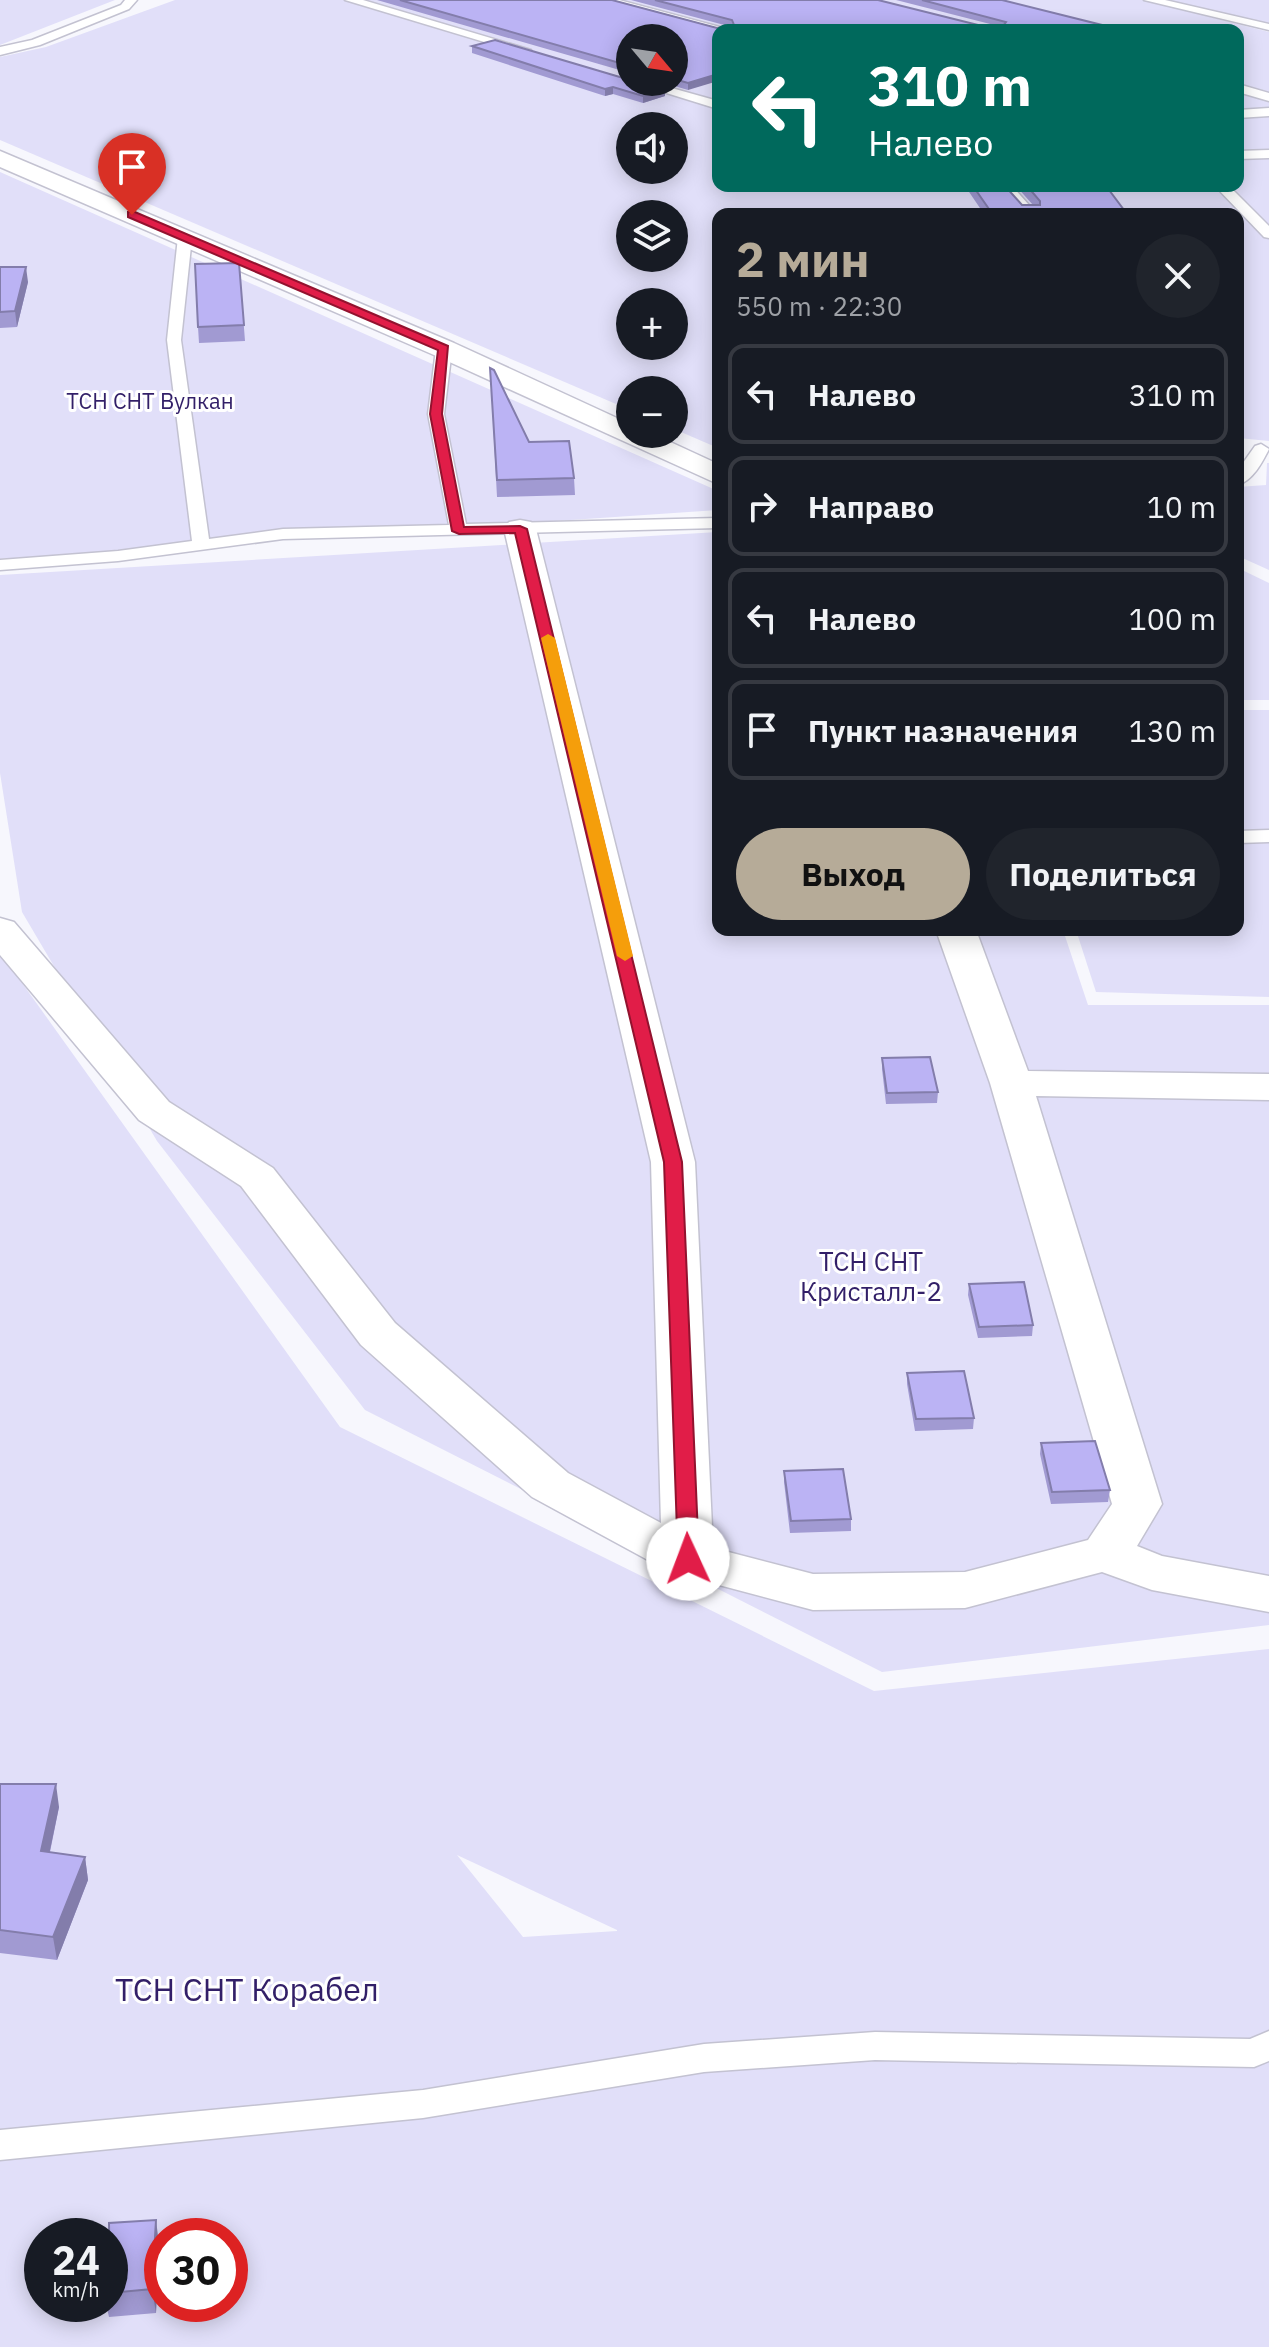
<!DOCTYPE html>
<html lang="ru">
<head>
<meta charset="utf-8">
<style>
	:root { --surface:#171b24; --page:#20242c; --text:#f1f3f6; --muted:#9ea1a6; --line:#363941; --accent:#b6ab98 }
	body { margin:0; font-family:"IBM Plex Sans",sans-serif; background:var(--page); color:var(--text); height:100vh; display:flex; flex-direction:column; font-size:30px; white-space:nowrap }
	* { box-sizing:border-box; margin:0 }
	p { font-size:26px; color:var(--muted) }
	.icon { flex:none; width:44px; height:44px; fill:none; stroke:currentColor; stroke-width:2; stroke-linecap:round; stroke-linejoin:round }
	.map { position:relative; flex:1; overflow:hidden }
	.panel { position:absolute; left:712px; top:208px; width:532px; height:728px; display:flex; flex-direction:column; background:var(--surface); border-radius:16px; box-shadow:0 4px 20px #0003 }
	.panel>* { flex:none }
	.guide { position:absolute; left:712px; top:24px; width:532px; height:168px; border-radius:16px; box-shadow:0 4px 20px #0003; background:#00695c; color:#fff; overflow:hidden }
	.needle { width:52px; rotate:119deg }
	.tools { position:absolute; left:616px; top:24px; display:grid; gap:16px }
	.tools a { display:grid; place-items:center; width:72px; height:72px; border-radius:50%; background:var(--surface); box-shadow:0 4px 20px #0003; font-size:40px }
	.speed { position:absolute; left:24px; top:2218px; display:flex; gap:16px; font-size:40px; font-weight:700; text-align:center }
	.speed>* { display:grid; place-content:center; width:104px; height:104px; border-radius:50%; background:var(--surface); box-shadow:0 4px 20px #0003; line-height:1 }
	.speed small { font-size:20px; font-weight:400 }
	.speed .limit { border:12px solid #d22; background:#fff; color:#111 }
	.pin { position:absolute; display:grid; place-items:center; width:68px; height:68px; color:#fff; margin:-82px -34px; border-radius:50% 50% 50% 0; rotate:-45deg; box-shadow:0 0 8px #0007 }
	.pin .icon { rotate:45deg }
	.me { position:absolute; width:88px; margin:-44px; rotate:358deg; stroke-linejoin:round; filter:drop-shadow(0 0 6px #0008) }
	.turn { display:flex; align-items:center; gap:28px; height:168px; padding:0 24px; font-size:36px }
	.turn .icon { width:104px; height:104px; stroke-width:2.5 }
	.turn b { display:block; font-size:56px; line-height:68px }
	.round { display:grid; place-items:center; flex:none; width:84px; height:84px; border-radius:42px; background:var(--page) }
	.overview { display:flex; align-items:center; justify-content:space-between; height:136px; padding:0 24px }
	h1 { font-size:48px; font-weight:700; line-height:60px; color:var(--accent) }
	.cta { display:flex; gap:16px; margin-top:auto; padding:16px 24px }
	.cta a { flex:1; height:92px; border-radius:48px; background:var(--accent); color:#111; font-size:32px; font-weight:700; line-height:92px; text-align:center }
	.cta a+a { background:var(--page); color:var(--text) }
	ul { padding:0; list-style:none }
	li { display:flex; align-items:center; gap:24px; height:100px; margin:0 16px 12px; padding:0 8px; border:4px solid var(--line); border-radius:16px }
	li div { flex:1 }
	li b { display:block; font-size:30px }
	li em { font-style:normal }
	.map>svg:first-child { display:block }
	.green { fill:#e1dff9; fill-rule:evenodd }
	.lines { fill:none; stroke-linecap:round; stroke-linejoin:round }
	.service-casing { stroke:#c3c2d1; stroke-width:3 }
	.minor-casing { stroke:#c3c2d1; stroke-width:3 }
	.service { fill:#fff; fill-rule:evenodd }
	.minor { fill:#fff; fill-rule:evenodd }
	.wall { fill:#a19ad2 }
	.shaded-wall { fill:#837dab }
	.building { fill:#bbb3f4; stroke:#837dab; stroke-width:2 }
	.route { fill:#e11d48; stroke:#92132f; stroke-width:2 }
	.slow { fill:#f59e0b }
	.labels { text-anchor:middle; stroke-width:6; stroke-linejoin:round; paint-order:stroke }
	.far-park-label { font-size:22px; fill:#321f68; stroke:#fff }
	.park-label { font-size:26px; fill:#321f68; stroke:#fff }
	.near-park-label { font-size:32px; fill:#321f68; stroke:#fff }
</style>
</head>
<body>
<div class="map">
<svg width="1269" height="2347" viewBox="0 0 1269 2347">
	<rect width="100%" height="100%" fill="#f7f7fd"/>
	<path class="green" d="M0,0H115L0,45Z
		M175,0H1143L1269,32V441L1238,438V214H718V448L674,429V390H630V410L0,140V57L46,47ZM718,30H1238V186H718ZM630,38H674V82H630ZM630,126H674V170H630ZM630,214H674V258H630ZM630,302H674V346H630Z
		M1156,0H1269V29Z
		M0,172L718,491V510L0,559Z
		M1267,463H1269V570L1238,556V487L1266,485Z
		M718,532V930H1063L1088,1005H1269V1625L882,1672L365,1410L157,1141L22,912L0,773V575Z
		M1238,568L1269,583V700H1238Z
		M1238,710H1269V997L1096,992L1076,930H1238Z
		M0,948L2,955L340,1427L874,1691L1269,1649V2347H0ZM457,1855L617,1930V1931L523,1937ZM42,2236H110V2304H42ZM162,2236H230V2304H162Z"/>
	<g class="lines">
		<defs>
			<path id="service" d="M125,0H137L129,9L40,45L0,55V47L32,40L121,5Z
				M345,0H363L531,50L521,53Z
				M599,0H619L731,30L718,32Z
				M1144,0H1165L1269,24V30Z
				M631,82H650L718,101V109Z
				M1238,84L1269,93V101L1238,92Z
				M1269,108V116L1238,118V110Z
				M1269,150V158L1238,159V151Z
				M998,186H1012L1037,214H1023Z
				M1215,186H1229L1269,226V238L1264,237Z
				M185,233L192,237L181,340L209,539L283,529L449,525L428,414L436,349L444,344L452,349L444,414L466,524L718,518V528L283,539L118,561L0,570V560L118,551L192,541L167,340L178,237Z
				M1261,444L1269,449C1262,463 1253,480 1238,485V470L1255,446Z
				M1269,830V842L1238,843V831Z
				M1269,2031V2061L1254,2067L875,2060L704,2072L423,2118L0,2160V2130L423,2090L704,2044L875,2032L1250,2039Z"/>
			<path id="minor" d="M0,151L454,343L630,424V434H653L718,464V484L434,355L0,167Z
				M520,520L531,522L536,529L695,1162L713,1548L813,1574L965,1572L1088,1540L1112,1504L990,1083L936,930H976L1028,1071L1269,1074V1100L1036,1096L1162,1504L1137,1546L1162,1556L1269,1576V1612L1152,1590L1102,1572L965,1608L813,1610L670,1572L532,1497L361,1345L241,1186L139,1120L0,955V918L14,922L169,1102L273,1168L395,1323L568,1473L661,1523L651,1162L504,529L509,522Z"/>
		</defs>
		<use href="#service" class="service-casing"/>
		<use href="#minor" class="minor-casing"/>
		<use href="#service" class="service"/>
		<use href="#minor" class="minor"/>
	</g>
	<path class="wall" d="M377,0H612L717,28L728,26L631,0H878L982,26H998L896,0H1002L1106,26L1105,30H718L688,90L661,82H674V38H630V73Z
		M472,46L665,90V96L643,103L613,94L605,96L472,53Z
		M965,186H1005L1022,205H1033L1016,186H1106L1127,214H984Z
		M239,263L245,341L199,343L198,327Z
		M0,267L28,282L17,327L0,328Z
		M491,384L529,442L574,478L575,495L497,497Z
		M882,1058L938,1092L937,1103L886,1104L882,1069Z
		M969,1284L1033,1325L1032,1336L978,1338L968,1295Z
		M907,1373L974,1418L973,1429L915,1431L907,1384Z
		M1041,1443L1110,1490L1108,1502L1051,1504L1040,1454Z
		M784,1471L851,1519V1531L790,1533L784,1482Z
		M0,1784L59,1807L50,1852L85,1857L88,1880L57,1960L0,1953Z
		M110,2236L159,2244L156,2313L109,2317L106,2304H110Z"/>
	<path class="shaded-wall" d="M718,74V81L688,90V83Z
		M613,87V94L605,96V89Z
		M665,90V96L643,103V96Z
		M26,267L28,282L17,327L15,311Z
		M56,1784L59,1807L45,1874L41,1851Z
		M85,1857L88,1880L57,1960L53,1937Z
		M156,2220L159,2244L156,2313L152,2289Z"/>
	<path class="building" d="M400,0H612L717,28L734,25L732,20L655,0H878L982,26H1003L1006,22L922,0H1002L1106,26L1094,30H718V74L688,83L674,79V38H630V66Z
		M495,40L630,80V82H639L665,90L643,96L613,87L605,89L472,46Z
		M973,186H1005L1022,205H1040V201L1027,186H1106L1127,214H1002L998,209H989Z
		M239,263L244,325L198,327L195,264Z
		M0,267H26L15,311L0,312Z
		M490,368L494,370L529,442L569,441L574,478L497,480Z
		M930,1057L938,1092L887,1093L882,1058Z
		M1024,1282L1033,1325L979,1327L969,1284Z
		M964,1371L974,1418L916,1419L907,1373Z
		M1095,1441L1110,1490L1052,1492L1041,1443Z
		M843,1469L851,1519L791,1521L784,1471Z
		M0,1784H56L41,1851L85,1857L53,1937L0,1930Z
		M156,2220L152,2289L110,2293L109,2223Z"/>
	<path class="route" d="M128,212H135L448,346L442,414L464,527L520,526L527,529L682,1162L699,1559L696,1564H681L678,1559L664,1162L515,533L459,534L452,531L430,414L438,350L128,217Z"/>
	<path class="slow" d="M548,634L555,638L633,956L625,961L617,956L541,638Z"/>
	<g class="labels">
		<g class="far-park-label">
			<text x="150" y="409">ТСН СНТ Вулкан</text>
		</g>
		<g class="park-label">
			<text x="871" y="1271">ТСН СНТ<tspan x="871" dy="30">Кристалл-2</tspan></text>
		</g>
		<g class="near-park-label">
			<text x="247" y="2001">ТСН СНТ Корабел</text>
		</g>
	</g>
</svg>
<div class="tools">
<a><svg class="needle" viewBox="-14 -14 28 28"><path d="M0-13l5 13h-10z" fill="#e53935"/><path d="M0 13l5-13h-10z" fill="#9ea1a6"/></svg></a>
<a><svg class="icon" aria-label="sound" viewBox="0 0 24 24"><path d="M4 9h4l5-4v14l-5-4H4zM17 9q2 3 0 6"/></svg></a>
<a><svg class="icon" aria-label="layers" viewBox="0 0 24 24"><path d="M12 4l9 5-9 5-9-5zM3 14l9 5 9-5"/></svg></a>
<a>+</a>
<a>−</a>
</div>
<div class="speed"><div>24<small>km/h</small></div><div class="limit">30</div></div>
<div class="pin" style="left:132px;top:215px;background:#d93025"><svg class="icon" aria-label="arrive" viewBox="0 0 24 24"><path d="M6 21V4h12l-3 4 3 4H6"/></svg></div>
<svg class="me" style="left:688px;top:1559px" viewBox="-20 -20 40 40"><circle r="19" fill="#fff"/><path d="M0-13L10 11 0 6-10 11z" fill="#e11d48"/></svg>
<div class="guide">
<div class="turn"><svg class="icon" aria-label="left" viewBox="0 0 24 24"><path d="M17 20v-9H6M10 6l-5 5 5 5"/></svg><div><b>310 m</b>Налево</div></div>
</div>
<section class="panel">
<div class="overview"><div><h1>2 мин</h1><p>550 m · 22:30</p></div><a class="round"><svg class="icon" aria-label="close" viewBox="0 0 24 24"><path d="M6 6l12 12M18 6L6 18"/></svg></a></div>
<ul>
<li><svg class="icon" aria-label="left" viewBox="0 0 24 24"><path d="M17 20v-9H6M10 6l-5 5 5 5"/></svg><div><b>Налево</b></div><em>310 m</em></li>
<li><svg class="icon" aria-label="right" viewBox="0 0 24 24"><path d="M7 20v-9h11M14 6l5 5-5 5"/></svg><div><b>Направо</b></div><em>10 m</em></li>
<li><svg class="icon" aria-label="left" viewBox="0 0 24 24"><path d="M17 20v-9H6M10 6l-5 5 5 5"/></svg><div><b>Налево</b></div><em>100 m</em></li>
<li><svg class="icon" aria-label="arrive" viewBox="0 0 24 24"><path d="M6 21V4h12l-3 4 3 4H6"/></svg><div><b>Пункт назначения</b></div><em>130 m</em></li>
</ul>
<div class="cta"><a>Выход</a><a>Поделиться</a></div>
</section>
</div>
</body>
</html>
